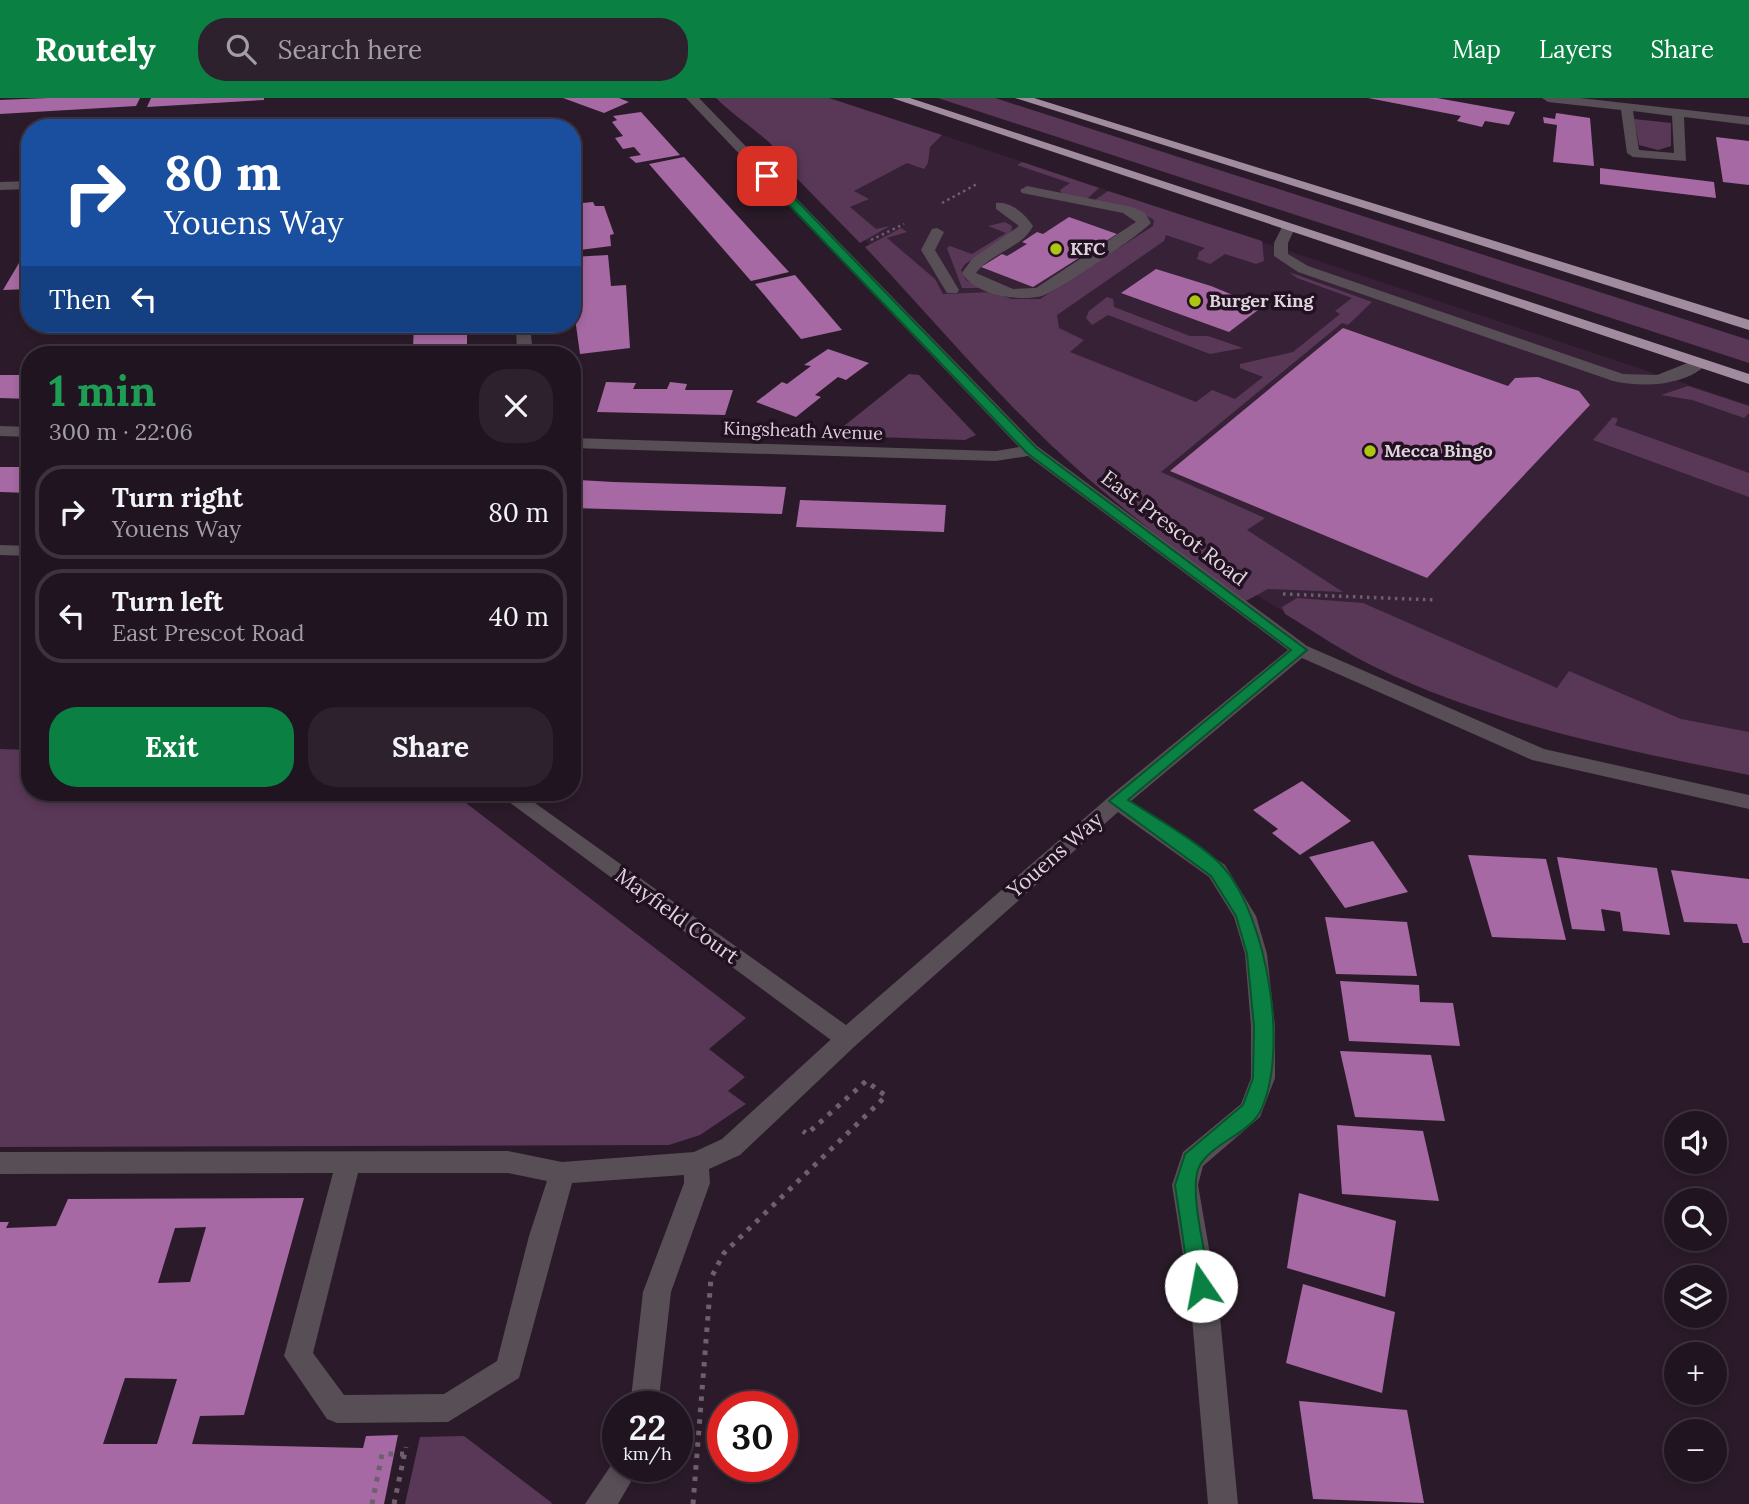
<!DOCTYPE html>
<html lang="en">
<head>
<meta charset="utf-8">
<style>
	:root { --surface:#201420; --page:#2d212d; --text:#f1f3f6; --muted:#a29ea5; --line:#3d333e; --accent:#0b8043 }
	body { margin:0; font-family:Lora,serif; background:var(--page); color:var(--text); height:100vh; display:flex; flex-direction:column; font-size:26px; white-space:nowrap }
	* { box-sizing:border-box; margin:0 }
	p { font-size:23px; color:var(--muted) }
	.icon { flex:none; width:38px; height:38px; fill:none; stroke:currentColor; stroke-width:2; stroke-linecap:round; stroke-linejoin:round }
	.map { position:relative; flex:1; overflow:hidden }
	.sheet { position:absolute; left:21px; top:248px; width:560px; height:455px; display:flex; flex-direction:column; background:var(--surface); border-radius:28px; box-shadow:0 4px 10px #0003,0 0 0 2px var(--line) }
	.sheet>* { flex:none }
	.hud { position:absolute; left:21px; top:21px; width:560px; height:214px; border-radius:28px; box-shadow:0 4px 10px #0003,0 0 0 2px var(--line); background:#1a4fa0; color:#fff; overflow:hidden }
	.controls { position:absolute; left:1664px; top:1013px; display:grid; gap:14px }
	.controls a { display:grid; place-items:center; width:63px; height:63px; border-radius:50%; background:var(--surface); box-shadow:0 4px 10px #0003,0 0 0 2px var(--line); font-size:35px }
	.speed { position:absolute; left:602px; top:1293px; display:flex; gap:14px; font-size:35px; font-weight:700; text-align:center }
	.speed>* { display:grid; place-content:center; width:91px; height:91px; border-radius:50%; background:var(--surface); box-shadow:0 4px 10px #0003,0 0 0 2px var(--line); line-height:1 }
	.speed small { font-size:18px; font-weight:400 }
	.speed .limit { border:10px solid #d22; background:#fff; color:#111 }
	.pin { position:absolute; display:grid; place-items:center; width:60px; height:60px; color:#fff; margin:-30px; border-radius:14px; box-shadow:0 4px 10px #0006 }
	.me { position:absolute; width:77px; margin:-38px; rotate:348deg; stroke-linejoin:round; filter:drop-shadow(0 0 5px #0008) }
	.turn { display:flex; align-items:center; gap:24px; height:147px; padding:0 28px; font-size:32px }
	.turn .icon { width:91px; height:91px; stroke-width:2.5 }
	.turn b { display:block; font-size:49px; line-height:60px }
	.then { display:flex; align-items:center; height:66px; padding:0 28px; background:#0003; gap:14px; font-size:26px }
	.round { display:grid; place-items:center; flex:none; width:74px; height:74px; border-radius:28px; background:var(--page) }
	.overview { display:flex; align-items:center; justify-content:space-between; height:119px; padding:0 28px }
	h1 { font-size:42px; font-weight:700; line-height:52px; color:#1e9e55 }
	.button { display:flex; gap:14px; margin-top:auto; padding:14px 28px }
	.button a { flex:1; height:80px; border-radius:28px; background:var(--accent); color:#fff; font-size:28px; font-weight:700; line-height:80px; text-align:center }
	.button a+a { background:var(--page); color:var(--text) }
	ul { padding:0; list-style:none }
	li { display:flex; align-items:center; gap:21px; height:94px; margin:0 14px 10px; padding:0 14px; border:4px solid var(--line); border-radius:28px }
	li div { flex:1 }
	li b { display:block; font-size:26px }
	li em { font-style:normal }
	header { display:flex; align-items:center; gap:42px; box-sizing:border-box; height:98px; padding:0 35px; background:var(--accent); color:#fff }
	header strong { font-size:33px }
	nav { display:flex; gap:38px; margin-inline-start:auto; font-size:24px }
	.search { width:490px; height:63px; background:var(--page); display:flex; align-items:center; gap:18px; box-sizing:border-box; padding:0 24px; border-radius:28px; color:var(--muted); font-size:26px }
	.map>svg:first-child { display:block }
	.built { fill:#372136 }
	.green { fill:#593857 }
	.building { fill:#a669a3; fill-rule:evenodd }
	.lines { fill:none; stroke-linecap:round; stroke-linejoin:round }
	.path-far2 { stroke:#6d5f6c; stroke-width:2.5; stroke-dasharray:2.5 3.5; stroke-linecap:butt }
	.path-far1 { stroke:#6d5f6c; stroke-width:3.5; stroke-dasharray:2.5 4.5; stroke-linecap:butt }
	.path { stroke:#6d5f6c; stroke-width:5; stroke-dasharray:4.5 7; stroke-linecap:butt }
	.lane { fill:#574e56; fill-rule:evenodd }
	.street { fill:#574e56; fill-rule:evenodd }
	.highway { fill:#a18c9f; fill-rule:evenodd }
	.route { fill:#0b8043; stroke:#07532c; stroke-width:2 }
	.poi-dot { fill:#acc612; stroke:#221121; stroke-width:2.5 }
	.labels { text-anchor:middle; stroke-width:7; stroke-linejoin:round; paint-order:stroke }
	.far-poi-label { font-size:18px; font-weight:bold; fill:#dfd3de; stroke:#221121; text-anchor:start }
	.far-street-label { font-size:18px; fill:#dfd3de; stroke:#221121 }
	.street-label { font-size:21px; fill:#dfd3de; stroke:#221121 }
</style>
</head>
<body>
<header>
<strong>Routely</strong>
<div class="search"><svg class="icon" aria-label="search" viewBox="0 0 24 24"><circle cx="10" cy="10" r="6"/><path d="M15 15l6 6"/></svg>Search here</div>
<nav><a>Map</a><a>Layers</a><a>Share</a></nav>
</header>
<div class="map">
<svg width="1749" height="1406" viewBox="0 0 1749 1406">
	<rect width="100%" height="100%" fill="#2b1b2a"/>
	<path class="built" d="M942,37L1749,307V677L1551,633L1428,593L1375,569L1243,489L1018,304L829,104Z"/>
	<path class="green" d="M716,0H829L942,37L930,49L928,65L924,71L907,65L854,93L869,101L850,109L876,131L890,128L860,145L770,53L772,47C754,30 734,18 716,0Z
		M938,0H995L1749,242V265Z
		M1634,21L1671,25V48L1658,52L1639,47Z
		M1022,64L1099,90L1087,101L1062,96L1060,92L1070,85L1017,67Z
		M1108,93L1262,143L1264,163L1256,166L1225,156L1210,166L1197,161L1199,154L1205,150L1166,137L1164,143L1057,217L1059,230L1084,242L1070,254L1196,304L1212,292L1235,301L1263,279L1240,270V266L1293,254L1340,216L1335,213L1352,200L1297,180L1289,174L1372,204L1348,227L1342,225L1161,374L1265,420L1247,432L1343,494L1268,491L1246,503C1178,455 1112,404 1051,347C986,285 927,215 865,149L901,130L907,134L887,140L935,181L943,196L993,194L1011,201H1040L1153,128L1154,122L1133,110L1095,102Z
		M1005,124L1012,128L1011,137L965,166L961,172L966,182L983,190H962L947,150L950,148L972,156L1006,135L988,128Z
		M1107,199L1113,201L1114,209L1190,238H1208L1243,250L1210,256L1108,217L1092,227L1086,220L1089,213Z
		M909,276L919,277L976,337L965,342L845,338L839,332Z
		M1688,288L1749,308V315L1744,320L1692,302L1661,297Z
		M1613,319L1618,321L1615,327L1749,375V399L1593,342Z
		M1297,500L1363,505L1557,590L1569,573L1681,621L1749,634V677C1623,652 1493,626 1377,570C1345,555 1315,534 1285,516L1282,509Z
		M0,651L30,652V695H453L746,920L709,951L745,979L728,993L746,1006L700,1037L669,1047L0,1049Z
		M464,1338L552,1405L551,1406H405L420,1339Z"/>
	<path class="building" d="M48,0H140L136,8L0,16V2Z
		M151,0H264V2L147,9Z
		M563,0H619L629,4L604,15Z
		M1368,0H1437L1515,14L1509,27L1485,23L1482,29L1457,23L1461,18Z
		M641,14L680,57L636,65L629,59L641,57L634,49L623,51L615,40L623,38L612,24L617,22L613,18Z
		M1556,15L1590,20L1594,68L1553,64L1557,27L1544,25L1543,19L1555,21Z
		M1716,39L1749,43V87L1723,84Z
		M684,59L755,137L789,174L751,183L649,66Z
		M1600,70L1714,84L1716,100L1600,86Z
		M593,104L595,108H604L614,136L610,137L611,148L572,153V106Z
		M1069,119L1117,136L1033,189L981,169L1002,156L1007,158L1027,146L1022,144L1037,134L1043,136Z
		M30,149V191L3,192L19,165Z
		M608,157L611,188L626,187L630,250L580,256L572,199V159Z
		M1156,171L1211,188L1262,209L1229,234L1121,195Z
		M795,177L830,218L842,232L801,241L755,186Z
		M414,226H467V252L426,255L425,250L413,251Z
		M1343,230L1508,288L1515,280L1538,279L1579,293L1590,307L1427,480L1170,373Z
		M828,251L869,265L846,282L838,279L815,297L821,299L796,319L756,304L782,284L787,286L811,268L804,267Z
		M0,277H30V301L0,300Z
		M606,284L636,285L633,291H667L670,284L687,286L685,292H733L725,317L597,314Z
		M0,369H30V395L0,394Z
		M579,382L613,384L786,389L782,416L572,410Z
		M800,402L946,407L944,434L796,429Z
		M1302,683L1351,723L1300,757L1272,735L1278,731L1253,712Z
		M1373,743L1408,794L1345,810L1309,759Z
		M1468,757L1546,761L1566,842L1492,839Z
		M1557,759L1657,770L1670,837L1623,833L1620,814L1601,811L1605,833L1572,831Z
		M1671,772L1749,781V845H1743L1737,826L1684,824Z
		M1325,819L1407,824L1417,878L1336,876Z
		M1340,883L1419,887L1420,904L1453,905L1460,948L1349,943Z
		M1340,953L1431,957L1445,1023L1355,1019Z
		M1337,1027L1423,1033L1439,1103L1342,1096Z
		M1299,1095L1396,1123L1385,1199L1287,1170Z
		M304,1100L244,1317L200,1318L192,1346L363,1350L366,1338L398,1337L384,1406H0V1124H9L6,1130L56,1128L68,1101ZM206,1129L190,1184L158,1185L175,1130ZM125,1280L177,1281L157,1346H103Z
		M1303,1186L1395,1214L1382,1295L1286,1265Z
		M1299,1303L1407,1312L1424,1405L1313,1401Z"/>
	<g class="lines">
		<path class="path-far2" d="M942,105L977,86
			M871,142L904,126"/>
		<path class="path-far1" d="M1283,496L1436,502"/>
		<path class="path" d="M372,1406L382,1356H404
			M394,1406L406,1349
			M693,1406L711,1180L724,1155L886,998L866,983L807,1036L803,1033"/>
		<path class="lane" d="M1027,88L1132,109L1145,115L1151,125C1140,137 1056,194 1042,198C1018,204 975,197 962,175L972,161L1019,128L996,111V105C1011,103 1025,116 1033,128C1022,150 991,155 976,175L1013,191L1036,190L1136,124L1123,115L1022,95L1020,92Z
			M1283,127L1295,130L1288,145V156L1308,168L1623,276L1657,277L1700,260L1708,265C1686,288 1642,290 1613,283L1298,174L1274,158V145Z
			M937,130L944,134L935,152L959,192L957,195H947L921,152L932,131Z
			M847,931L855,934L859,941L855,948L740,1057L709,1071L710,1085L671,1194L658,1309H630L643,1194L684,1085V1077L572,1085L519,1280L448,1324L337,1325L327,1321L284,1258L333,1075L0,1076V1054L508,1053L562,1064L694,1054L722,1041L839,934ZM358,1075H508L547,1083L529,1138L497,1263L444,1296L344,1297L313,1255Z
			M618,1357V1368H640L618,1406H585Z"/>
		<path class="street" d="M686,0H699L1037,348L1307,548L1544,651L1749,697V711L1532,662L1302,560L1131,703L1225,767L1256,818L1267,856L1275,928V980L1260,1019L1203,1068L1198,1087L1219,1208L1238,1406H1208L1191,1208L1172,1087L1183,1054L1241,1006L1251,980V928L1245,856L1234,819L1209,779L1118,714L855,948L847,951L839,948L497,695H521L846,927L1110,698L1288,552L1028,358L996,363L572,350V340L996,353L1019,349Z
			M1542,0H1580L1749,19V27L1684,19L1686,63L1633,59L1627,55L1621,12L1548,4ZM1633,13L1672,18L1674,55L1639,52Z
			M30,83V91L0,92V84Z
			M516,226H530L533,257H517Z
			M0,328L30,329V339L0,338Z
			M0,447L30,448V458L0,457Z"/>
		<path class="highway" d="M892,0H910L1749,276V286Z
			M1015,0H1034L1749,222V232Z"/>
	</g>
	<path class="route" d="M763,75H770L1036,350L1307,552L1128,702C1153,718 1205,748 1224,770C1267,820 1290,954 1260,1014C1248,1036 1213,1045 1200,1067C1187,1089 1207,1161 1211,1188L1208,1195L1201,1197L1193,1195L1190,1188L1175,1087L1185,1056L1243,1007L1253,980L1254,928L1247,856L1236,818L1211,778L1109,703L1291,552L1027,355L763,80Z"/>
	<g class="poi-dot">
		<circle cx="1056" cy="151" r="7"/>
		<circle cx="1195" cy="203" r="7"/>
		<circle cx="1370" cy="353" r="7"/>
	</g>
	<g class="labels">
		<g class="far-poi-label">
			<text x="1070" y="157">KFC</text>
			<text x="1209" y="209">Burger King</text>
			<text x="1384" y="359">Mecca Bingo</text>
		</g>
		<g class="far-street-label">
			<text transform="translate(803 333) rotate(2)" y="6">Kingsheath Avenue</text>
		</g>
		<g class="street-label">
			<text transform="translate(1174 430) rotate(37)" y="7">East Prescot Road</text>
			<text transform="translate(1055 757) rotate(-41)" y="7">Youens Way</text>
			<text transform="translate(677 818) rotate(36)" y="7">Mayfield Court</text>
		</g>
	</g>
</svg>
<div class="controls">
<a><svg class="icon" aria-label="sound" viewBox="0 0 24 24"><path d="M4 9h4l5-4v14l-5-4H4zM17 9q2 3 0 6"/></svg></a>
<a><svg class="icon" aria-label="search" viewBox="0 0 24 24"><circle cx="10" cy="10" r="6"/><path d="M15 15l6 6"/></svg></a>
<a><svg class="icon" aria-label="layers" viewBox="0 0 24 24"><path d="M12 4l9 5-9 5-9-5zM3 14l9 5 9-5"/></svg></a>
<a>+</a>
<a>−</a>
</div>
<div class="speed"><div>22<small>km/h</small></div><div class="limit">30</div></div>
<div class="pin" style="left:767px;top:78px;background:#d93025"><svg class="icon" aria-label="arrive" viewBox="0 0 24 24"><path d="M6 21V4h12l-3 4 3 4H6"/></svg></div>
<svg class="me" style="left:1201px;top:1188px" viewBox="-20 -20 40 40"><circle r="19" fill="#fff"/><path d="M0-13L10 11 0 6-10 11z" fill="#0b8043"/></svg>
<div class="hud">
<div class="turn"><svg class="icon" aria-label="right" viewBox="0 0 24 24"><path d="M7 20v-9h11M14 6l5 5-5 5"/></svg><div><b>80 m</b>Youens Way</div></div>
<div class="then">Then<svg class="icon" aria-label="left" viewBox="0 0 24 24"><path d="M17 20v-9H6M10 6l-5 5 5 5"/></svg></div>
</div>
<section class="sheet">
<div class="overview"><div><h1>1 min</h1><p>300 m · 22:06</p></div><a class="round"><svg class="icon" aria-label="close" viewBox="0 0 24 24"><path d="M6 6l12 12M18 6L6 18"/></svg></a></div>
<ul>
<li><svg class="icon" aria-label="right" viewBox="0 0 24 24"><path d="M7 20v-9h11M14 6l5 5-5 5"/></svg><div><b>Turn right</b><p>Youens Way</p></div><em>80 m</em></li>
<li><svg class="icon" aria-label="left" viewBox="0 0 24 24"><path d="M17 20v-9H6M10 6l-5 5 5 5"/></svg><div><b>Turn left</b><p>East Prescot Road</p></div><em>40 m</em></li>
</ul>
<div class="button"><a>Exit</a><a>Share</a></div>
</section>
</div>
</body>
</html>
